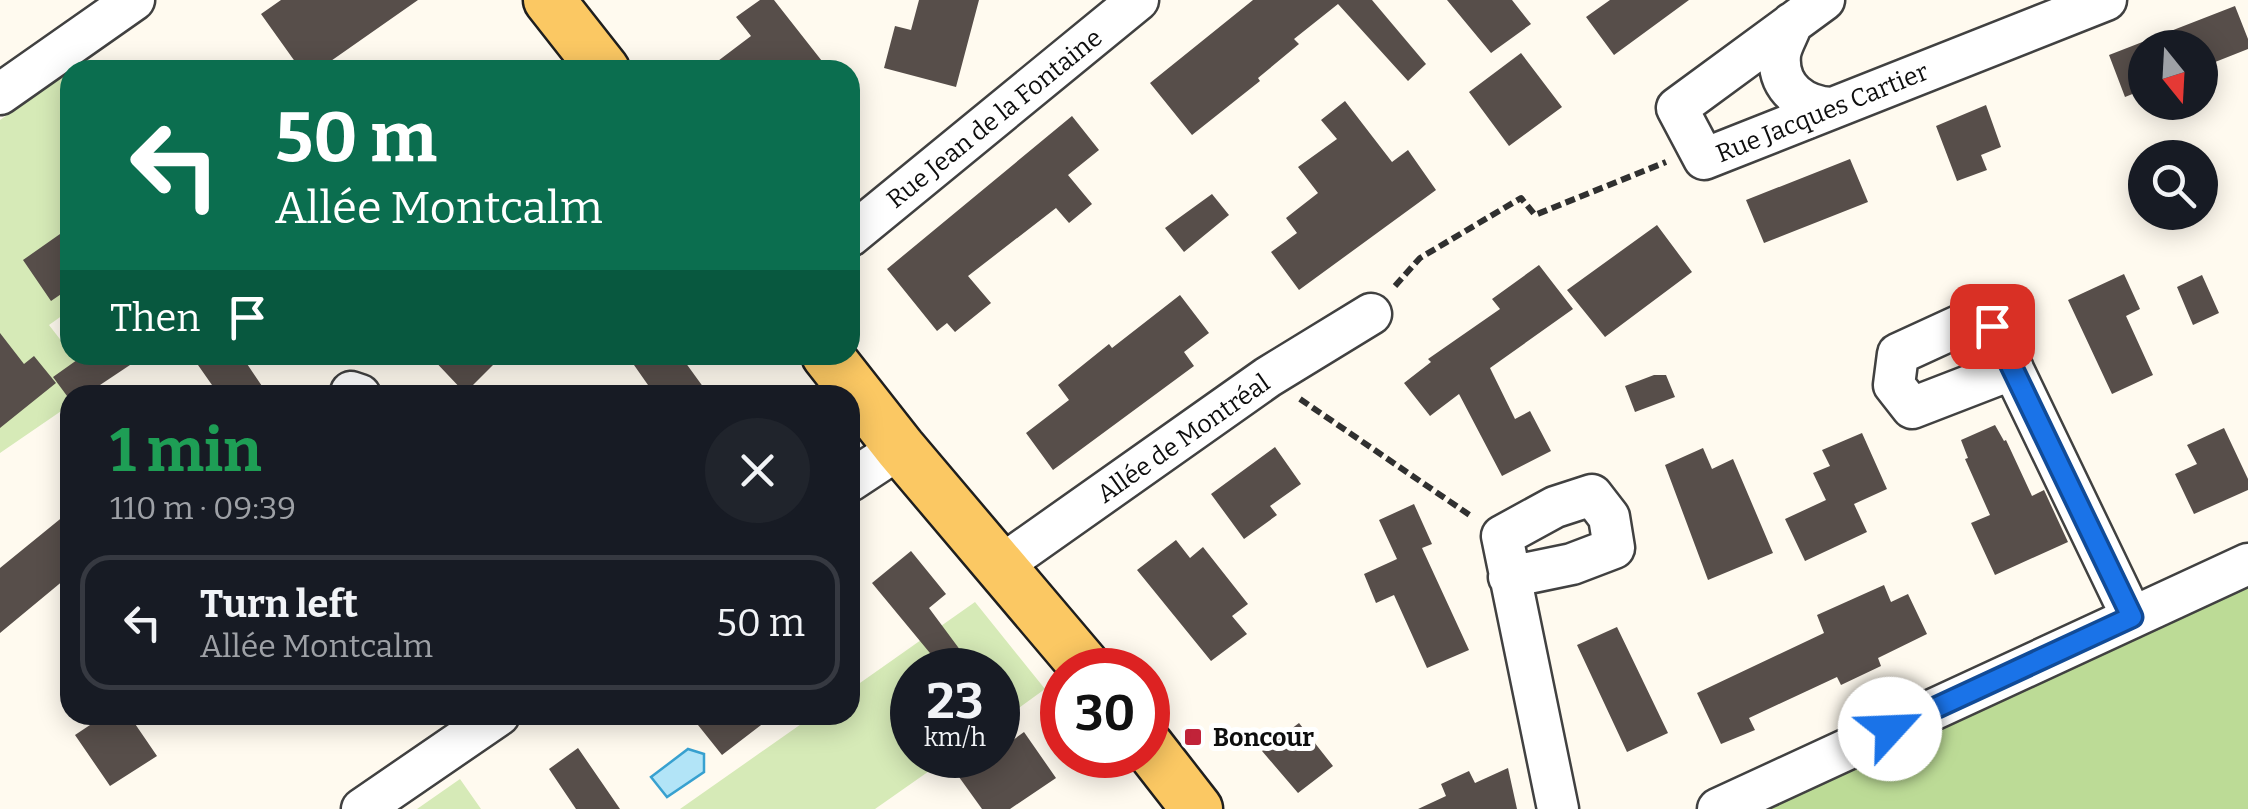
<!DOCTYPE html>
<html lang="en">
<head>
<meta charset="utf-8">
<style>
	:root { --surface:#171b24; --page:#20242c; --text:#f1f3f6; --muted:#9ea1a6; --line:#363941 }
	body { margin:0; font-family:Bitter,serif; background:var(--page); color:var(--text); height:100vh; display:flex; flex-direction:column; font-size:38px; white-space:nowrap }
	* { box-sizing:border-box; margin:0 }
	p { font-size:32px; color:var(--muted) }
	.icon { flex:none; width:55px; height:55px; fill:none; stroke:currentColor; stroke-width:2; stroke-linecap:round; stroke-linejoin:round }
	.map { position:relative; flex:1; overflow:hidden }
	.details { position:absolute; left:60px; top:385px; width:800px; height:340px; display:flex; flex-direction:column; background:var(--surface); border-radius:30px; box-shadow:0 5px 25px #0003 }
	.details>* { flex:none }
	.guide { position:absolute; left:60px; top:60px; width:800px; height:305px; border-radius:30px; box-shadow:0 5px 25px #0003; background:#0b6e4f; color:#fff; overflow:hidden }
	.needle { width:65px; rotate:162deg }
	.buttons { position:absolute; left:2128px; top:30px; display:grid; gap:20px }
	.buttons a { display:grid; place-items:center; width:90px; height:90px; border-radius:50%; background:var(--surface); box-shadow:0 5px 25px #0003; font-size:50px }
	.speed { position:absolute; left:890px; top:648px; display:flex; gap:20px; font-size:50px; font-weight:700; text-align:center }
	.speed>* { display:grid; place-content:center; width:130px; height:130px; border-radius:50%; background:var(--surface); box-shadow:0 5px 25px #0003; line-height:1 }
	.speed small { font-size:25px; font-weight:400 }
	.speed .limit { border:15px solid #d22; background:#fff; color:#111 }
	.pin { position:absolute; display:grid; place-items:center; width:85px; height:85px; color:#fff; margin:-42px; border-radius:20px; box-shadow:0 5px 15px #0006 }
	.me { position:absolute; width:110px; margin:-55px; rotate:65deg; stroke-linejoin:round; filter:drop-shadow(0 0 8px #0008) }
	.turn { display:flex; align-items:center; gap:35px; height:210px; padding:0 50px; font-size:45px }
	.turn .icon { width:130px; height:130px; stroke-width:2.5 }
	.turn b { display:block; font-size:70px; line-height:85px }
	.then { display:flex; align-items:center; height:95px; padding:0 50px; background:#0003; gap:20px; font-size:38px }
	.round { display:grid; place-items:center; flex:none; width:105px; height:105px; border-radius:52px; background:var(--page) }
	.headline { display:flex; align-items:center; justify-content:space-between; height:170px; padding:0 50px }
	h1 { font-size:60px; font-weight:700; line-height:75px; color:#1e9e55 }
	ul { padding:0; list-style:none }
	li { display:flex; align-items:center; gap:30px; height:135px; margin:0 20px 15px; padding:0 30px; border:5px solid var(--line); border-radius:30px }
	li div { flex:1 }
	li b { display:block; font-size:38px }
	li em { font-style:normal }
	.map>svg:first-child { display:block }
	.green { fill:#d6eab7 }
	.forest { fill:#bcdb96 }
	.water { fill:#b2e4f7; stroke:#38a1d0; stroke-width:2.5 }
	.building { fill:#574e4a }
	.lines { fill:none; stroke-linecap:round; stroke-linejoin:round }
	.minor-casing { stroke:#414141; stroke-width:45 }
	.major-casing { stroke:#1f1f1f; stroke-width:55 }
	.path { stroke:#303030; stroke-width:6; stroke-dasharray:10 5; stroke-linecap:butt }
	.minor { stroke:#fff; stroke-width:40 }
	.major { stroke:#fbc863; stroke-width:50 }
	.route-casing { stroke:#114b97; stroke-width:25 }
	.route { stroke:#1a73e8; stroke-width:18 }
	.poi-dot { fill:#c12339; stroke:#fff; stroke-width:4 }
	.labels { text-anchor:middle; stroke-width:10; stroke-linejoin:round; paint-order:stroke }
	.street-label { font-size:25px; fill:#0e0e0e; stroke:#fff }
	.poi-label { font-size:25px; font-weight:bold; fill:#0e0e0e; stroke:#fff; text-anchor:start }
</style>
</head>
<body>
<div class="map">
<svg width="2248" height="809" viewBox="0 0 2248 809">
	<rect width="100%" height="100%" fill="#fffaef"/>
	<path class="green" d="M70,71V310L49,325L97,387L85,395H70V405L0,453V120Z
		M975,602L1045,689L998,723V670H912V755H952L875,809H680L814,715H850V690Z
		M460,779L481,809H417Z"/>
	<path class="forest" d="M2248,564V809H1718Z"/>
	<path class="water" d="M688,749L704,754V772L667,797L651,777Z"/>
	<path class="building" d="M281,0H418L318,70H301L261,14Z
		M760,0H774L829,70H706L751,36L736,17Z
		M919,0H979L956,87L884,68L895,26L911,30Z
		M1253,0H1372L1426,64L1408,81L1338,4L1294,39L1299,44L1258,78L1260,81L1192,135L1150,83Z
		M1447,0H1512L1531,24L1491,53Z
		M1610,0H1689L1614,55L1586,17Z
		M2235,6L2248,39V49L2200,68V48H2145V89L2125,97L2109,55Z
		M1521,53L1562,107L1509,146L1469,92Z
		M1345,101L1392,162L1408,150L1436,190L1299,290L1271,252L1297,233L1286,218L1318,193L1298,167L1337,139L1321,120Z
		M1986,105L2001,147L1981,155L1987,170L1957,181L1936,126Z
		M1072,116L1099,150L1068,175L1092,204L1069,223L1056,208L968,276L991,303L955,332L947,323L937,331L887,269Z
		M1850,159L1868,202L1764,243L1746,200Z
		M1212,194L1229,215L1184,252L1165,228Z
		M1657,225L1692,272L1605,337L1567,290Z
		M70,227V288L51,301L23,260Z
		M1539,265L1573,309L1490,368L1515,419L1530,411L1551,451L1502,476L1459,394L1430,416L1404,383L1431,362L1428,359L1500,309L1492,299Z
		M2124,274L2140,309L2126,316L2153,375L2112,394L2068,300Z
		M2202,275L2219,313L2193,325L2177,287Z
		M1180,295L1209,333L1184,352L1194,366L1053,470L1026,433L1069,400L1058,385L1109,344L1112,348Z
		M0,333L24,364L34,356L56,383L0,428Z
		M84,355H145L85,395H70V400L53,377Z
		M191,355H241L268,395H219Z
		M429,355H503L465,393Z
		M627,355H680L709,395H655Z
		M1654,375H1666L1675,397L1635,412L1625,386Z
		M1995,425L2004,441L2006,440L2032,496L2044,490L2068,542L1995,575L1971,523L1990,515L1965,459L1968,458L1961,440Z
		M2224,428L2248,479V490L2194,514L2175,474L2197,464L2187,445Z
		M1862,433L1887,489L1854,504L1867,532L1805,561L1785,519L1826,500L1813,473L1830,466L1822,450Z
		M1275,447L1301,484L1270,506L1277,515L1244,539L1211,494Z
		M1703,448L1712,469L1733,459L1773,553L1708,580L1665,465Z
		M1414,504L1432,544L1422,548L1469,650L1427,668L1394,595L1376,603L1364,574L1397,559L1379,520Z
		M70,511V575L0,633V568Z
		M1176,540L1190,558L1203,547L1248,604L1232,616L1247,634L1211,661L1137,570Z
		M911,551L946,594L929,608L975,670H944L872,583Z
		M1884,585L1891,602L1908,594L1927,634L1878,658L1881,666L1841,685L1837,677L1749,718L1755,730L1721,744L1697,693L1824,633L1817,615Z
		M1617,627L1668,733L1627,752L1577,645Z
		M105,715H129L157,756L110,786L75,735Z
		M690,715H774L722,755Z
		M1299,723L1333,766L1298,793L1262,751Z
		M1024,732L1056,778L1010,809H982L959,777L991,755H998V751Z
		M578,748L620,809H576L549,769Z
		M1508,768L1517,809H1418L1446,796L1441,784L1469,771L1475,783Z"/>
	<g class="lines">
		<defs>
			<path id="minor" d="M1824,0L1677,108L1704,159L2106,0
				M1792,23C1789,33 1781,45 1780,55C1777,89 1804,107 1832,108
				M0,94L134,0
				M850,236L1138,0
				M2013,369L1912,408L1894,385L1898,354L1959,326H1992L2132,617
				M351,392L360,395
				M850,481L900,448
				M999,567L1268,377L1371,314
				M1509,577L1572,564L1614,548L1609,517L1592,495L1555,507L1502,536L1558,809
				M362,809L499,715
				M1718,809L2248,564"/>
			<path id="major" d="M549,0L604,70
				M827,355L900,448L1088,670
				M1148,746L1197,809"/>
		</defs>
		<use href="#minor" class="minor-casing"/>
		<use href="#major" class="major-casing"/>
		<path class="path" d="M1395,286L1420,258L1521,198L1535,215L1666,162
			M1300,399L1471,516"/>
		<use href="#minor" class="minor"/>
		<use href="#major" class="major"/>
	</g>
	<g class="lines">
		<defs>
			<path id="route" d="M1890,729L2132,617L1992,326"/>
		</defs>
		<use href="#route" class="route-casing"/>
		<use href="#route" class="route"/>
	</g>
	<rect class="poi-dot" x="1183" y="727" width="20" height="20" rx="5"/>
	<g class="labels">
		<g class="street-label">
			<text transform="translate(1822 112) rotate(-22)" y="9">Rue Jacques Cartier</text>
			<text transform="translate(994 118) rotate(-39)" y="9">Rue Jean de la Fontaine</text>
			<text transform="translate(1183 438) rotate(-35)" y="9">Allée de Montréal</text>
		</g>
		<g class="poi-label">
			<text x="1213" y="746">Boncour</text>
		</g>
	</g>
</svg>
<div class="buttons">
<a><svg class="needle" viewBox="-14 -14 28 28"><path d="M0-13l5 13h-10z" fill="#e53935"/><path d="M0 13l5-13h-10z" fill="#9ea1a6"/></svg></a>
<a><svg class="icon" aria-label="search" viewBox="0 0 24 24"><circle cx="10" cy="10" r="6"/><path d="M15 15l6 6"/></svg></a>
</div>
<div class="speed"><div>23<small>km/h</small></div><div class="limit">30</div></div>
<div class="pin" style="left:1992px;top:326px;background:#d93025"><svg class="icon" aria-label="arrive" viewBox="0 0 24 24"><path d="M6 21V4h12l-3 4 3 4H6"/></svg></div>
<svg class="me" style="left:1890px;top:729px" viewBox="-20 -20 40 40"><circle r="19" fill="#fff"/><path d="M0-13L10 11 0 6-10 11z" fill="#1a73e8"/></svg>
<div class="guide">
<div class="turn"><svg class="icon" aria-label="left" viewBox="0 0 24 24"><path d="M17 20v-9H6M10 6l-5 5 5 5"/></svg><div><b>50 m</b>Allée Montcalm</div></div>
<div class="then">Then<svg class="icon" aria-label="arrive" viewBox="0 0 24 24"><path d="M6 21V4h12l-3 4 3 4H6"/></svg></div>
</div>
<section class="details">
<div class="headline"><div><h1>1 min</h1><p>110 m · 09:39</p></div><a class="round"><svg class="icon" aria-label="close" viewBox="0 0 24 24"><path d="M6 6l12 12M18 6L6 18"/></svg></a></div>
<ul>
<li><svg class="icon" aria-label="left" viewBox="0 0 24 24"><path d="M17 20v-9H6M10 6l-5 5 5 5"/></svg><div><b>Turn left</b><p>Allée Montcalm</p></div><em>50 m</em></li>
</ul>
</section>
</div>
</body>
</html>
